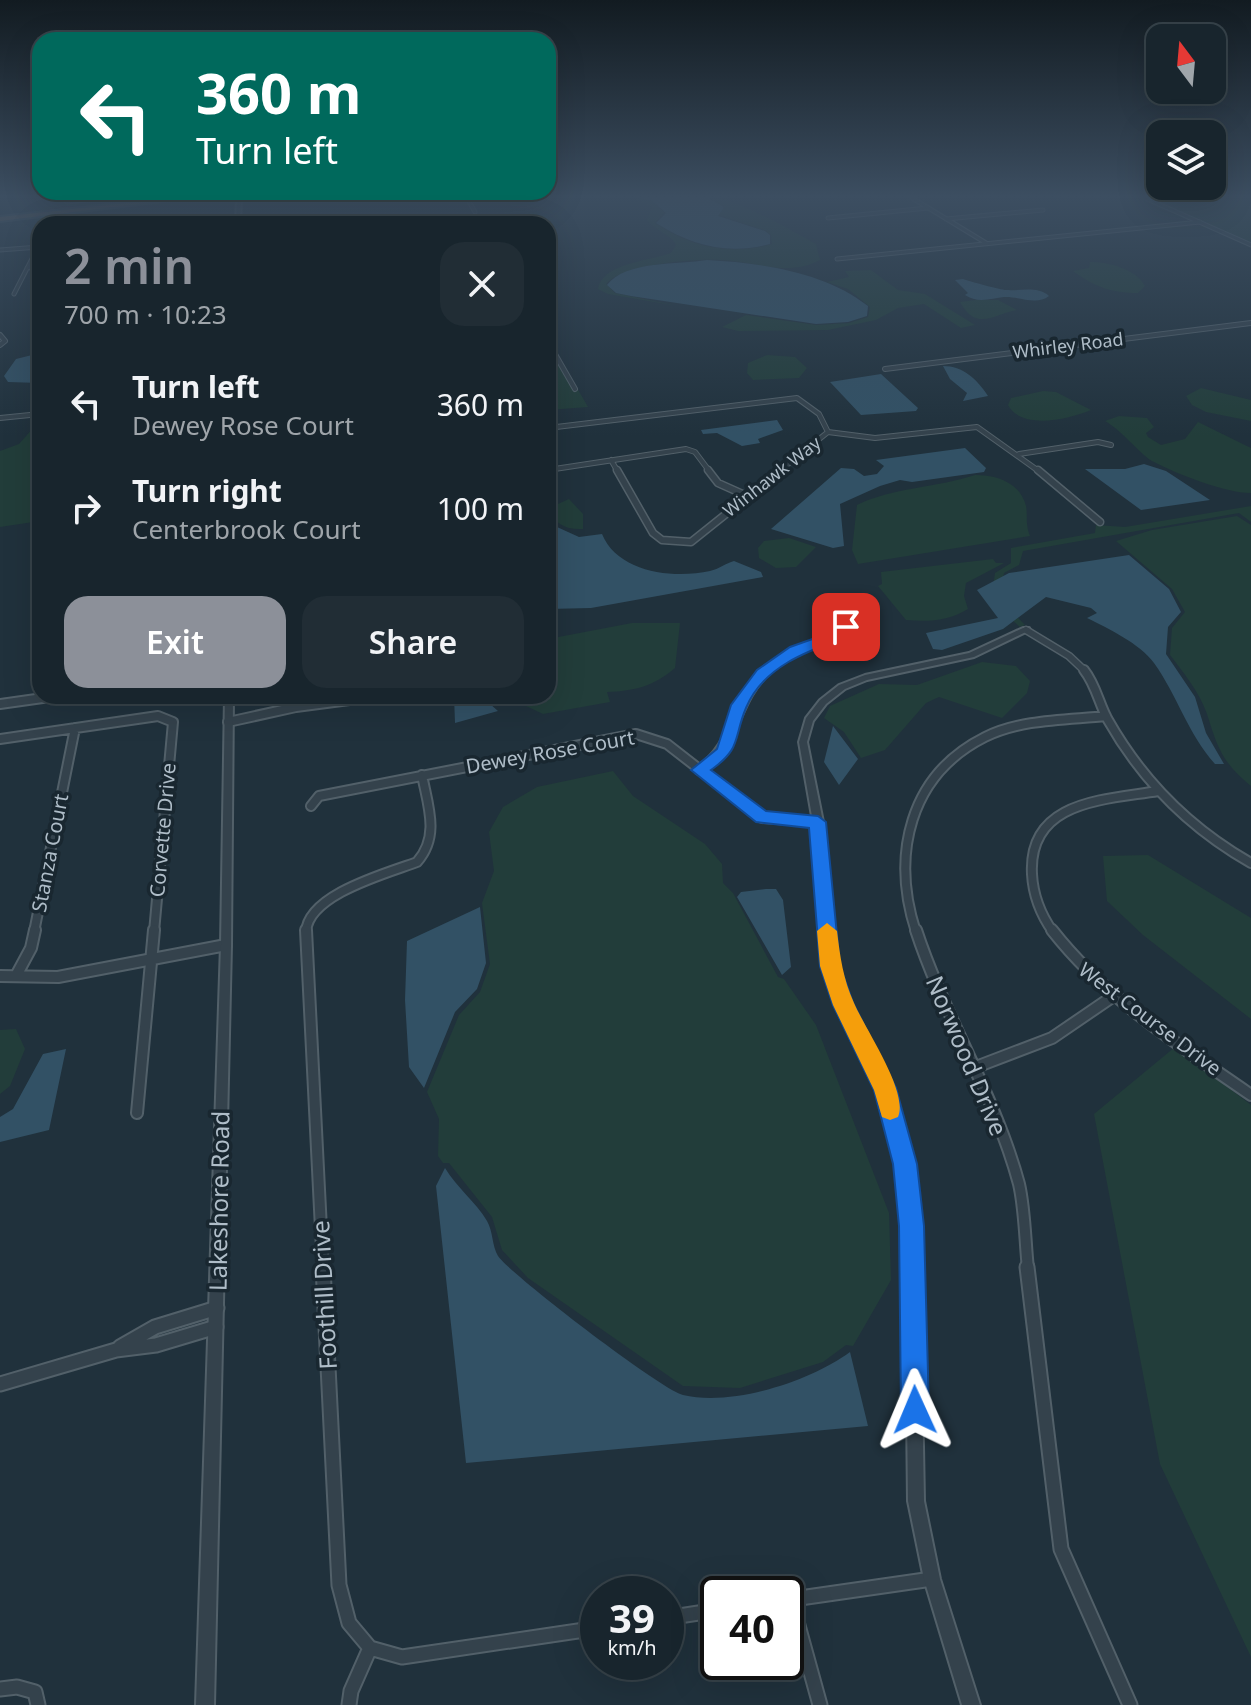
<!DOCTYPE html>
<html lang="en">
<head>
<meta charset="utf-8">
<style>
	:root { --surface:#18252d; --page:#212d35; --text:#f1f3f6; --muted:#9fa5aa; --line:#364249; --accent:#8c9099 }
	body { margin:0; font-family:"Noto Sans",sans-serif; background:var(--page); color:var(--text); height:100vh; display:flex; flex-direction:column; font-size:30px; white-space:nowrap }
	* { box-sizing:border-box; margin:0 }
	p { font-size:26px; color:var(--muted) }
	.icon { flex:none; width:44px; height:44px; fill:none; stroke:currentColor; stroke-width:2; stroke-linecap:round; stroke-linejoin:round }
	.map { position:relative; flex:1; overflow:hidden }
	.details { position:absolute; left:32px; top:216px; width:524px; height:488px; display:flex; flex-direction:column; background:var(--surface); border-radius:24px; box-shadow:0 8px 32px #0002,0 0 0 2px var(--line) }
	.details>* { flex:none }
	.banner { position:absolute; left:32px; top:32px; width:524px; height:168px; border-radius:24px; box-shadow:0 8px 32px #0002,0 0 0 2px var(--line); background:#00695c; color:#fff; overflow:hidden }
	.needle { width:52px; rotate:344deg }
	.controls { position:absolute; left:1146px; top:24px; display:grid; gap:16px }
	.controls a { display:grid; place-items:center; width:80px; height:80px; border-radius:16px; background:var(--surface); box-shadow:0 8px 32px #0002,0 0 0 2px var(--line); font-size:40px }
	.speed { position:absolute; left:580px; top:1576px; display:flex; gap:16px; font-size:40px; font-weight:700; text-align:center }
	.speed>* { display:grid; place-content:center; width:104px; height:104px; border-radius:50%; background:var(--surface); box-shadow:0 8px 32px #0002,0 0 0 2px var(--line); line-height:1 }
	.speed small { font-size:20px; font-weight:400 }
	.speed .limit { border:4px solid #111; border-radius:12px; background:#fff; color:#111 }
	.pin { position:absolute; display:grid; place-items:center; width:68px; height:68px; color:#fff; margin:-34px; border-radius:16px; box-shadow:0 4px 12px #0006 }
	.me { position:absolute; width:88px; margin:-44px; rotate:359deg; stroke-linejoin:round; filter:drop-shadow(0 0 6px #0008) }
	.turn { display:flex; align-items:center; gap:28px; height:168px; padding:0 32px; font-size:36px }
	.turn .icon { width:104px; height:104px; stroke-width:2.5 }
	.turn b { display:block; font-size:56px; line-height:68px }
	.round { display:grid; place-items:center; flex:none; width:84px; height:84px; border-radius:24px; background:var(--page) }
	.summary { display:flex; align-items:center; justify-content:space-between; height:136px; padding:0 32px }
	h1 { font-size:48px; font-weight:600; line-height:60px; color:var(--accent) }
	.button { display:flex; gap:16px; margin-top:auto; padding:16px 32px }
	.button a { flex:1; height:92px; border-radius:24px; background:var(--accent); color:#fff; font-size:32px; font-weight:600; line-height:92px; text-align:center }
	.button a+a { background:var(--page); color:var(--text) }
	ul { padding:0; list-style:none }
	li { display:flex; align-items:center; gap:24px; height:104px; padding:0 32px }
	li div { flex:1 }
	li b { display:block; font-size:30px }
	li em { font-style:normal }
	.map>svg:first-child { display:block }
	.green { fill:#223d3a }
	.water { fill:#325165 }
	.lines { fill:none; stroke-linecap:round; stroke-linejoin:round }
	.minor-far5-casing { stroke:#526069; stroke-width:5 }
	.minor-far4-casing { stroke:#526069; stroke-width:6 }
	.minor-far3-casing { stroke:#526069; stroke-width:9 }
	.minor-far2-casing { stroke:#526069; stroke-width:12 }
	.minor-far1-casing { stroke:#526069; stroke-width:14 }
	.minor-casing { stroke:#526069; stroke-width:17 }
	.tertiary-casing { stroke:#526069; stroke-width:4 }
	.motorway-casing { stroke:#3f4d56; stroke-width:4 }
	.minor-far5 { stroke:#34424c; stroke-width:3 }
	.minor-far4 { stroke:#34424c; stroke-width:4 }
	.minor-far3 { stroke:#34424c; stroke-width:6 }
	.minor-far2 { stroke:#34424c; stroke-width:8 }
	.minor-far1 { stroke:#34424c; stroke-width:10 }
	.minor { stroke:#34424c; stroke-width:13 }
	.tertiary { fill:#34424c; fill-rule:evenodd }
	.motorway { fill:#725e50; fill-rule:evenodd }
	.route { fill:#1a73e8; stroke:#114b97; stroke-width:2 }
	.slow { fill:#f59e0b }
	.labels { text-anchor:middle; stroke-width:7; stroke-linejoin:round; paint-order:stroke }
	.far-street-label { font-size:18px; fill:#afbdc8; stroke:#192730 }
	.street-label { font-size:20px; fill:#afbdc8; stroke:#192730 }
	.near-street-label { font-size:24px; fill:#afbdc8; stroke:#192730 }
</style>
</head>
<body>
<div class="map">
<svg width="1251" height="1705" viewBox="0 0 1251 1705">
	<rect width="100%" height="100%" fill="#20313c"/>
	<path class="green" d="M637,198L650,200L664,212L655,223C691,247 729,256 772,244L771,235L766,231L717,214L725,207L710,198C737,198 790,230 816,244L820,260C789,277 756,262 723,260C698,258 621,264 606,284L615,293L678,306L608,294L598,289C602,263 650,261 671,253L676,245C672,235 654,230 647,220L652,207Z
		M1148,198H1251V244Z
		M1090,262C1109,262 1136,269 1145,286L1138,293C1111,293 1095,287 1073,271L1089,268Z
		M871,270L898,290L925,294L975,325L961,328L924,304L898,308L876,320L828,330L738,331L722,327L746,315L816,325L849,323L868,317L870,307L848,289L827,282L849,277L845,271Z
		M975,300H998L1017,310C995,313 977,333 960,302Z
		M550,341L588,407L548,410Z
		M767,355L795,357L807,368L799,378L753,380L747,373L748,363Z
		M1201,388L1251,400V421L1206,412L1192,405L1186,396Z
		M1043,391L1056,392L1091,410C1069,419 1022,431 1008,405L1011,398Z
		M40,416V521L0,527V451L19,444L35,426L34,417Z
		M1119,416L1147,418L1154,427L1146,433L1148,437L1161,445L1185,439L1198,422L1251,448V493C1225,493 1177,474 1154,462C1141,456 1123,431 1105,421Z
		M975,475C996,475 1020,482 1026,506C1028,517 1025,524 1030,536L858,564L852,550L857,505C894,487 936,488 975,475Z
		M569,499L583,514V529C566,530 554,524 549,508Z
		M1251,506V522L1239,513L1023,551L1019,565L1004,573L1000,599L1025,625L1020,627L991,601L995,573L1011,563V548L1095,533L1096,525L1125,527Z
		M1237,516L1251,525V786C1222,762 1218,749 1207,714C1200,693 1183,672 1170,655L1172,628L1185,612L1172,589L1116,541L1152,530Z
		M789,538L816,547L796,567L776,568L759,558L758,548L764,541Z
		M993,559L996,563H1004L966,583L964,596L968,609C948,621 929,622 906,620L878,586L882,584L881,572Z
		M632,623H680L675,668C654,686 635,691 607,692L610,702L543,714L505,696H548V639Z
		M982,662L1016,666L1030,681L1027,693L1002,718L939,697L926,703L885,750L861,758L844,732L824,718L830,706L879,684L917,685Z
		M613,771L633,796L705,844L722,864L723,883L733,893L778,977L784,979L816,1025L889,1213L891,1280L853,1346L846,1345L823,1362L740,1388L683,1386L528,1278L502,1250L492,1217L449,1163H443L438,1156L439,1119L427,1092L459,1015L480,992L490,964L482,903L494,871L489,832L503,807L537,787Z
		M1148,855L1251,918V1019L1143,935L1107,901L1103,856Z
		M16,1029L25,1049L10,1086L0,1094V1030Z
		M1175,1047L1251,1105V1657L1160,1464L1094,1114Z"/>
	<path class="water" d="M637,198H708L724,207L718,216L765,231L770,235V244C728,255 692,246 656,223L666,213L651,200Z
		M707,260C762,263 825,272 868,306L867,316L848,322L816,324L631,296L616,293L607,285C626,260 679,265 707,260Z
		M963,279C968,281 1001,290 1006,290C1021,291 1038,286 1049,296C1036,306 1019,296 1004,297C992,298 978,304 965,295L968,293L955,280Z
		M40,353V383L8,382L4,376L16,359Z
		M943,366C963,366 977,379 988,396L963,401L967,393L950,379Z
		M881,374L918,408L916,411L861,415L830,382Z
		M777,420L783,430L758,439L760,443L742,446L717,433L703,434L701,430Z
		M965,448L986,468L984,472L912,482L900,480L880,486L840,504L844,546L833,548L771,529L841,468L854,469L864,476L877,474L884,466L876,460Z
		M1144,464L1166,471L1210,500L1141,510L1085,469H1125Z
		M557,527L579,537L602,534C618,573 674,579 710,571C719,569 726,563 734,561L761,572L763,577L591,608L548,609V541Z
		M1129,555L1169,589L1181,612L1168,627L1166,654L1195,697L1206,733L1224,764H1215C1188,734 1177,695 1154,663C1139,643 1109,629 1087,618L1097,613L1091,608L1046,597L1003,629L942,650L933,649L926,633L998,618L977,590L1009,573Z
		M454,696H481L498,711L455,723Z
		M833,726L858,759L839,785L824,762Z
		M766,889H776L783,900L791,967L782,975L737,897L741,892Z
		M480,907L486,963L477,989L455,1012L424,1088L409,1067L405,1000L407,941Z
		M66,1049L49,1130L0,1142V1117L13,1109L43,1054Z
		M445,1168C457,1188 476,1202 487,1221C493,1231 492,1246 498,1256C511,1275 662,1390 683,1395C732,1407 811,1381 850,1352L868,1426L466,1463L436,1186Z"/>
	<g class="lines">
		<defs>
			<path id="minor-far5" d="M64,198L67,202L104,198
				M467,198L475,212
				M912,198L986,243
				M1145,198L1251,245
				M828,218L928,208
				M946,219L1043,210
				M0,250L39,247
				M837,259L1200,222
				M27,268L40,267
				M14,294L38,247"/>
			<path id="minor-far4" d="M0,335L5,341L0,345
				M548,342L575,389
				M885,369L1251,323
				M0,418L40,414
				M548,428L797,398L819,414L828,432L778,472
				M828,432L875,438L977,427L1040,472
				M1019,454L1098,442L1111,445
				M611,460L618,472
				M548,470L686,449L695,452L710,472"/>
			<path id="minor-far3" d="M617,470L653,533L662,540L691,542L781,470
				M708,470L718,483L747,496
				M1038,470L1100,522
				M1026,630L1069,656L1086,672
				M765,672L792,654L844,633L846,627"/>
			<path id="minor-far2" d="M1084,670C1096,685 1099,704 1108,720C1142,780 1191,829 1251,863
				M0,704L57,696
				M228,722L296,707L380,696
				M0,739L158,716L173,722L154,932
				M699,770C737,746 733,701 767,670
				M311,806L319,796L636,734L667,744L762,818L818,822
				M34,932L75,728
				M306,932C308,894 388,873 417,862C440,836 428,806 422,775
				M916,932C891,855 909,775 985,737C1021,719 1067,720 1106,716
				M1053,932C1041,915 1033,894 1032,874C1028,800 1105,800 1158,791"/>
			<path id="minor-far1" d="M306,930L323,1269
				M916,930C944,1016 995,1095 1019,1184C1025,1210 1025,1241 1028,1269
				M1052,930C1106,999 1179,1045 1251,1095
				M17,974L31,948L35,930
				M0,976L58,977L226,945
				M976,1067L1052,1038L1115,995
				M137,1113L154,930"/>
			<path id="minor" d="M323,1267L339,1585L349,1623L370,1648L402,1657L598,1628
				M1027,1267L1061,1549L1130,1705
				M120,1347L155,1327L217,1308
				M0,1384L116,1350L156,1345L216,1327
				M786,1600L932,1579
				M791,1600L820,1705
				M666,1618L718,1610
				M0,1689L17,1687L35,1692L38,1705
				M349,1705L351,1691L370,1648"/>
			<path id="tertiary" d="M237,198H241L240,224H236Z
				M1023,628H1029L1030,630L974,657L867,680L845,689L826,704L813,721L807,742L823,822L836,966L849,1004L890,1088L911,1164L919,1226L924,1501L940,1579L980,1705H962L924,1579L908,1501L905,1226L899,1164L878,1089L838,1005L824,966L813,822L799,742L806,718L820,700L839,685L865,675L969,653Z
				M225,696H233L231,945L214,1705H196L221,945Z"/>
			<path id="motorway" d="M172,198H187L0,221V217Z"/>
		</defs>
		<use href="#minor-far5" class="minor-far5-casing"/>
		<use href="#minor-far4" class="minor-far4-casing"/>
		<use href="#minor-far3" class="minor-far3-casing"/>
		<use href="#minor-far2" class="minor-far2-casing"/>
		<use href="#minor-far1" class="minor-far1-casing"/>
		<use href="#minor" class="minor-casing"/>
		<use href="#tertiary" class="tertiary-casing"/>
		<use href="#motorway" class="motorway-casing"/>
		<use href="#minor-far5" class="minor-far5"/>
		<use href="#minor-far4" class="minor-far4"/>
		<use href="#minor-far3" class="minor-far3"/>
		<use href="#minor-far2" class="minor-far2"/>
		<use href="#minor-far1" class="minor-far1"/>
		<use href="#minor" class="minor"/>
		<use href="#tertiary" class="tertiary"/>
		<use href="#motorway" class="motorway"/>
	</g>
	<linearGradient id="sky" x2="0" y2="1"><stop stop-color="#121b21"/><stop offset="0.45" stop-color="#3c4e61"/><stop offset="1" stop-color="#3c4e61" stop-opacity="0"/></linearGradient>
	<rect width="1251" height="436" fill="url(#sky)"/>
	<path class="route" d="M841,624H851L849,636C810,650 763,666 746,708C733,739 742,748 711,770L766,811L818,816L826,822L840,966L853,1003L896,1088L917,1164L924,1226L929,1410L924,1419L915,1424L905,1419L901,1410L899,1226L893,1164L874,1090L833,1005L820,966L809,828L756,822L691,770L717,749L731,705L757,670L790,647L838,630Z"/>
	<path class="slow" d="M827,923L837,931C840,956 843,979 854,1003C865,1029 909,1092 898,1117L890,1120L882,1117L874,1090L833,1005L820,966L817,931Z"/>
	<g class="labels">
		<g class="far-street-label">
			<text transform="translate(1068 346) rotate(-7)" y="6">Whirley Road</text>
			<text transform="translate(772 477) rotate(-38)" y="6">Winhawk Way</text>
		</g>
		<g class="street-label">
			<text transform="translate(550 752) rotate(-10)" y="7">Dewey Rose Court</text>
			<text transform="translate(163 830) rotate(-85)" y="7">Corvette Drive</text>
			<text transform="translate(50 853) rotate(-79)" y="7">Stanza Court</text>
			<text transform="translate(1150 1019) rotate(37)" y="7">West Course Drive</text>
		</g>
		<g class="near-street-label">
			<text transform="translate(966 1056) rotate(67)" y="8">Norwood Drive</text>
			<text transform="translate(220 1201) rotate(-89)" y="8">Lakeshore Road</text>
			<text transform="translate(325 1295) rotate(-93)" y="8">Foothill Drive</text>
		</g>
	</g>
</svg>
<div class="controls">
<a><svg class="needle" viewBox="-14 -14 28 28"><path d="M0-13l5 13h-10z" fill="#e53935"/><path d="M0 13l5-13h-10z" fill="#9fa5aa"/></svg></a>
<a><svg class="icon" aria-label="layers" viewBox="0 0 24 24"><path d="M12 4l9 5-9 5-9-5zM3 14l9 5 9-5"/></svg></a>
</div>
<div class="speed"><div>39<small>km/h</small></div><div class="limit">40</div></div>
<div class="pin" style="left:846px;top:627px;background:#d93025"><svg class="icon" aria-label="arrive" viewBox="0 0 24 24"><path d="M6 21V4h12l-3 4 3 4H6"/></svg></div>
<svg class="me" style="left:915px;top:1410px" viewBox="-20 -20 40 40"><path d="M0-17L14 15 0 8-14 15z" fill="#1a73e8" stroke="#fff" stroke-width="4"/></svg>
<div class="banner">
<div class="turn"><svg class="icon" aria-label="left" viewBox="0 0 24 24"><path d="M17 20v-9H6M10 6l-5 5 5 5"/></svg><div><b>360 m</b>Turn left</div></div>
</div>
<section class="details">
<div class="summary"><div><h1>2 min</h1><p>700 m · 10:23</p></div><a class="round"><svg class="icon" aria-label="close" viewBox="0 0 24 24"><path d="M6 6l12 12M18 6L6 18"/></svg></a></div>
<ul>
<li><svg class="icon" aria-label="left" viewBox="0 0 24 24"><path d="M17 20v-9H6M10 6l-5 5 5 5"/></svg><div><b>Turn left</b><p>Dewey Rose Court</p></div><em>360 m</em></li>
<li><svg class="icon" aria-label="right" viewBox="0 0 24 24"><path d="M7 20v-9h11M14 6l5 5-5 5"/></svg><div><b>Turn right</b><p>Centerbrook Court</p></div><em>100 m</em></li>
</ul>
<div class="button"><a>Exit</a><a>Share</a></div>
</section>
</div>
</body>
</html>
